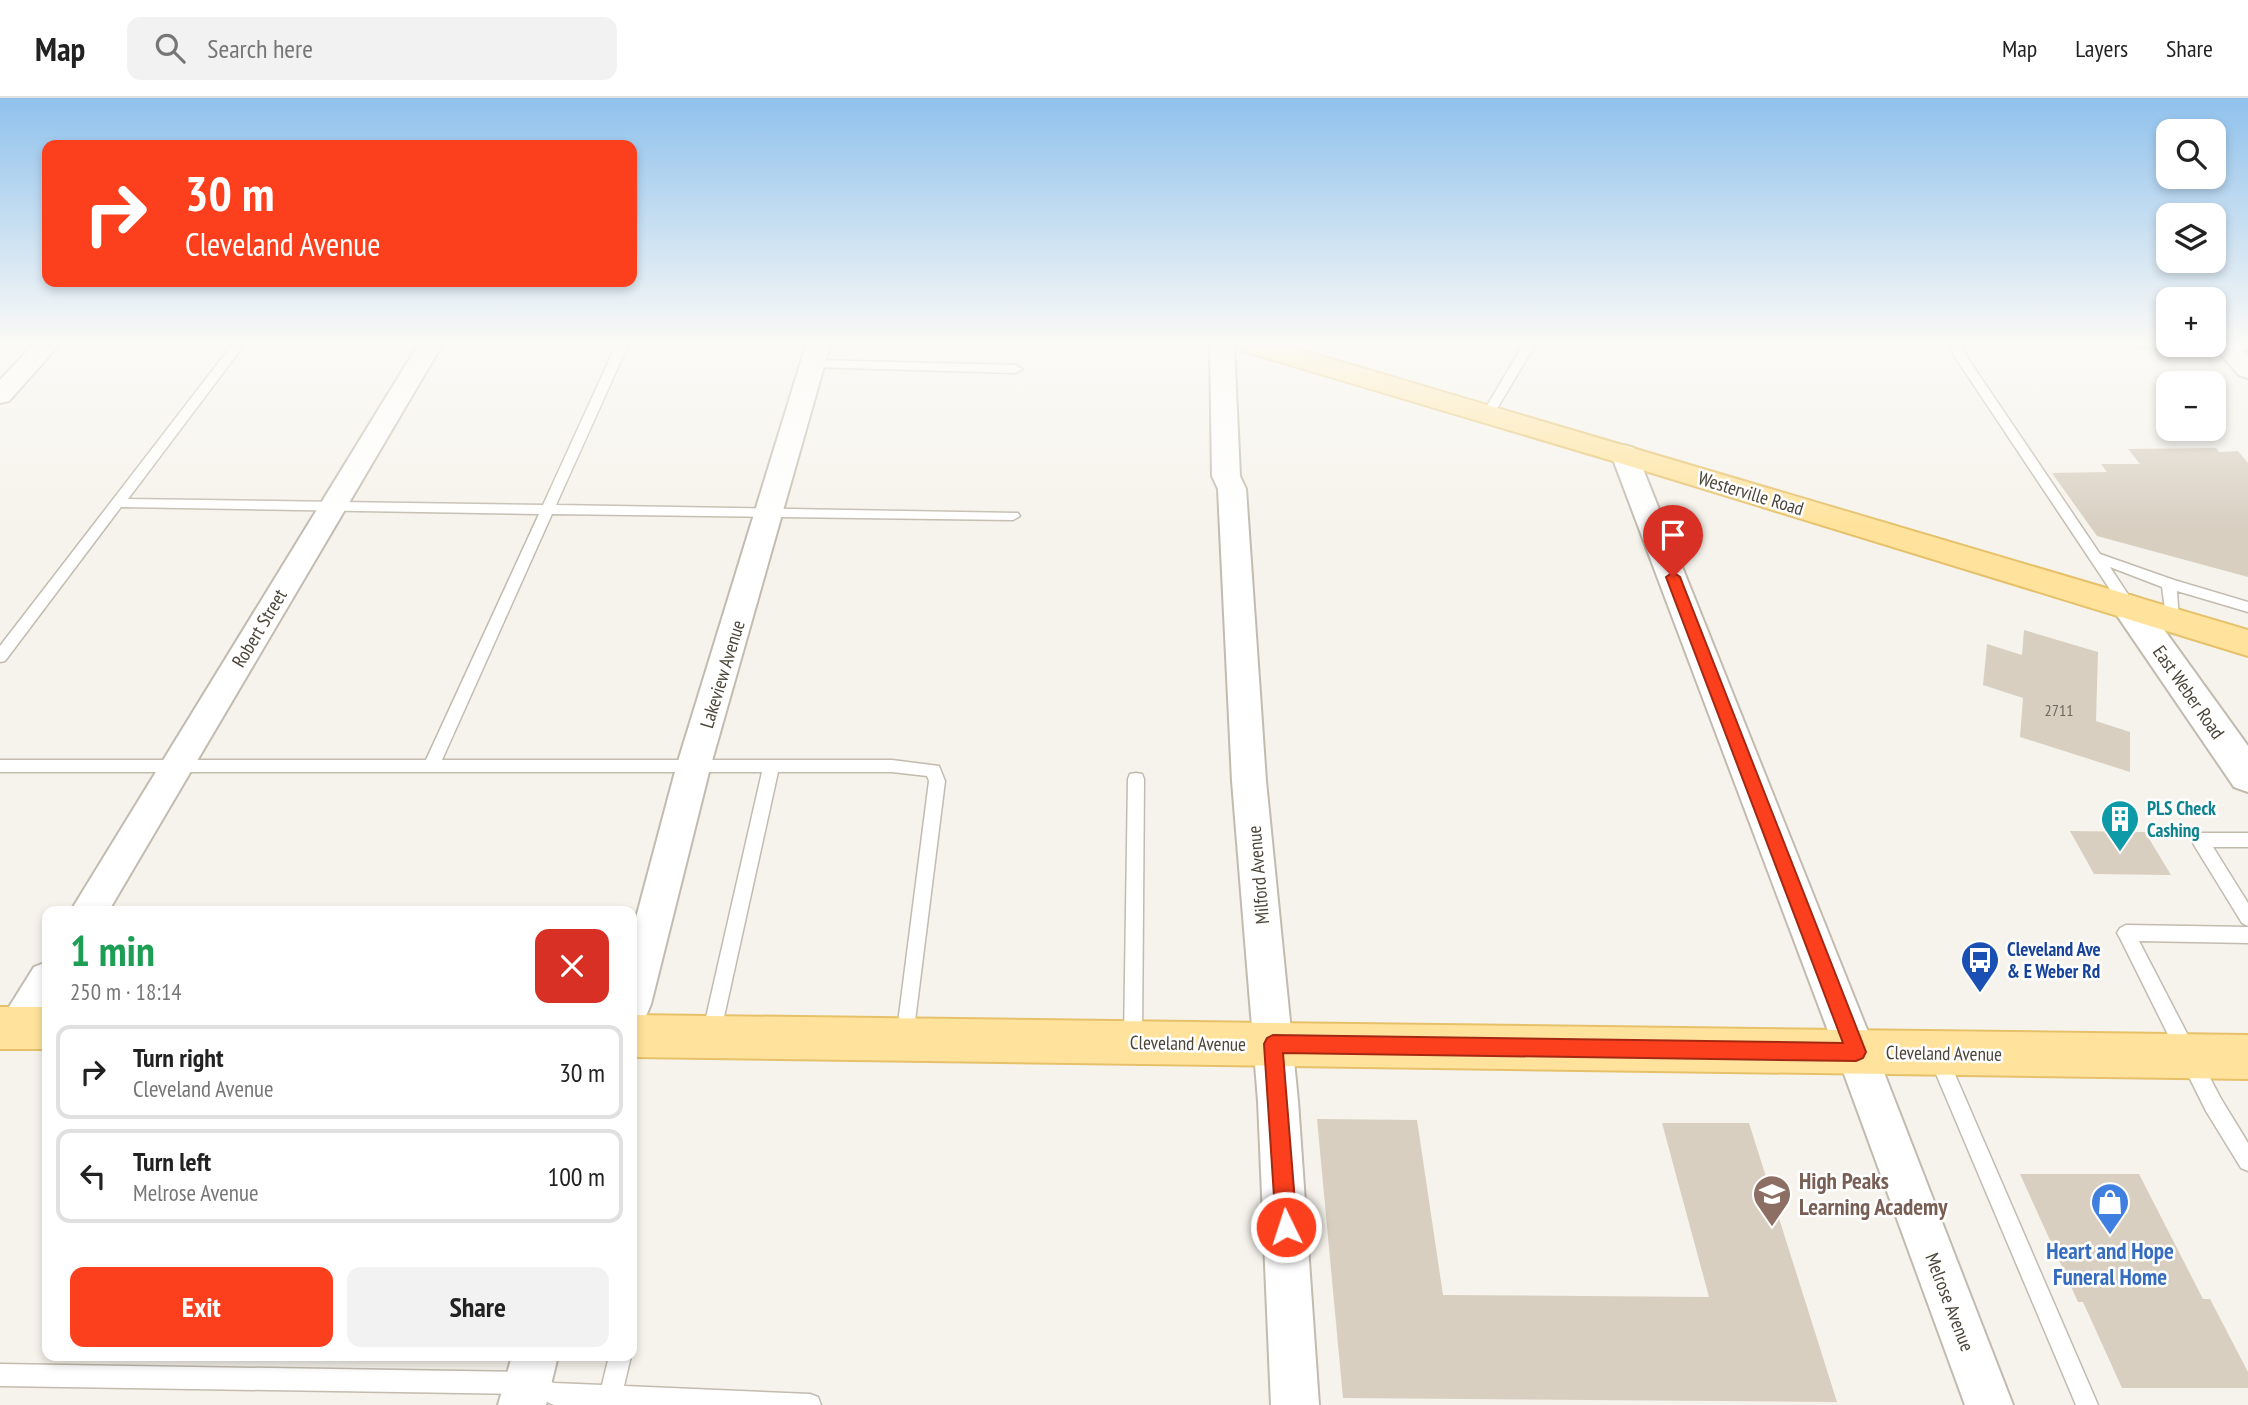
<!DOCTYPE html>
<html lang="en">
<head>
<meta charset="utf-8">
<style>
	:root { --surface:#fff; --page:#f2f2f2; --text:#222; --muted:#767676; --line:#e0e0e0; --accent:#fc3f1d }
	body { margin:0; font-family:"PT Sans Narrow",sans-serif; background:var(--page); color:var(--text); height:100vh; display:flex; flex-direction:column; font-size:26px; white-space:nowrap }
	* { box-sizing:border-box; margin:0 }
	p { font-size:23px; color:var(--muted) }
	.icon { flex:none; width:38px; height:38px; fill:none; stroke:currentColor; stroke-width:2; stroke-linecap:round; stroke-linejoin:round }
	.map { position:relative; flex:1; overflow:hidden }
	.details { position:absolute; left:42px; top:808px; width:595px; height:455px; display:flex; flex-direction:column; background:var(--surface); border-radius:14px; box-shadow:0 4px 10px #0003 }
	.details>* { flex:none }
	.top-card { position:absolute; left:42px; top:42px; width:595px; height:147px; border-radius:14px; box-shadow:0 4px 10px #0003; background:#fc3f1d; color:#fff; overflow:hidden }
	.tools { position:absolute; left:2156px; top:21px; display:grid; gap:14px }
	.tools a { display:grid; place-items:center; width:70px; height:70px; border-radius:14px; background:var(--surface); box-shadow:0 4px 10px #0003; font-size:35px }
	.pin { position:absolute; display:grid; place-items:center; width:60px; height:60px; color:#fff; margin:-72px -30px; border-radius:50% 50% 50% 0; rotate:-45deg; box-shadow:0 0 7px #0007 }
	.pin .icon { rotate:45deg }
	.me { position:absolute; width:77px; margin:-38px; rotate:356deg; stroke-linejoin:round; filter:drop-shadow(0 0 5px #0008) }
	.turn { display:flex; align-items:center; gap:24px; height:147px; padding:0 28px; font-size:32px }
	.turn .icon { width:91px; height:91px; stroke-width:2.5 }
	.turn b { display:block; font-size:49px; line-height:60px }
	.round { display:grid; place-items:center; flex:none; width:74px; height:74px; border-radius:14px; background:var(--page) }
	.summary { display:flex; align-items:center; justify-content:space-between; height:119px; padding:0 28px }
	h1 { font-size:42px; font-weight:700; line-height:52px; color:#1e9e55 }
	.cta { display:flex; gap:14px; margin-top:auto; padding:14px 28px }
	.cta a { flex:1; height:80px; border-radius:14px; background:var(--accent); color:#fff; font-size:28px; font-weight:700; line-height:80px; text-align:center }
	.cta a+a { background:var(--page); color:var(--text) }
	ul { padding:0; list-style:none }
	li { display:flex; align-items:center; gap:21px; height:94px; margin:0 14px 10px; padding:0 14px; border:4px solid var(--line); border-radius:14px }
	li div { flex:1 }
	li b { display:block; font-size:26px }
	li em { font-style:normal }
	header { display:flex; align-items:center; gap:42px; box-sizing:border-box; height:98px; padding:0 35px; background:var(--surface); border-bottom:2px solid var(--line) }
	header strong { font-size:33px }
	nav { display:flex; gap:38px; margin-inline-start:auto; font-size:24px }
	.search { width:490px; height:63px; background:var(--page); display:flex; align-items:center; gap:18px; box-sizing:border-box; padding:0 24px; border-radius:14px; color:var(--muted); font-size:26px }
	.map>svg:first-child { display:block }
	.green { fill:#d2eab5 }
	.building { fill:#d8cfc1 }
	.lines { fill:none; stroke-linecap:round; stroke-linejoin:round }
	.service-casing { stroke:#c2bbae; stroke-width:3 }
	.minor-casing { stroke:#c2bbae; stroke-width:4 }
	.tertiary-casing { stroke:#c2bbae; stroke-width:4 }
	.primary-casing { stroke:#e6c16a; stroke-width:4 }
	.service { fill:#fff; fill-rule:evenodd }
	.minor { fill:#fff; fill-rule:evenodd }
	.tertiary { fill:#fff; fill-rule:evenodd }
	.primary { fill:#ffe39c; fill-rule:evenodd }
	.route { fill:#fc3f1d; stroke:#a42913; stroke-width:2 }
	.labels { text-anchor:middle; stroke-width:5; stroke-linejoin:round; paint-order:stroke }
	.number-label { font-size:16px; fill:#6e675b }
	.street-label { font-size:19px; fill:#4b4439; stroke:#fff }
	.culture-label { font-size:19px; font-weight:bold; fill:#0d838f; stroke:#fff; text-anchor:start }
	.transit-label { font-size:19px; font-weight:bold; fill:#164399; stroke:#fff; text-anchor:start }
	.near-education-label { font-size:23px; font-weight:bold; fill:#785e54; stroke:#fff; text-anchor:start }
	.near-shop-label { font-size:23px; font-weight:bold; fill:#366cbe; stroke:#fff }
</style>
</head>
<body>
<header>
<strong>Map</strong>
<div class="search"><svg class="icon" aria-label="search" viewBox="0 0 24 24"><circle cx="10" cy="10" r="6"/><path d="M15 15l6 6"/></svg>Search here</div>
<nav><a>Map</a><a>Layers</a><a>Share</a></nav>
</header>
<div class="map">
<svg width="2248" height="1307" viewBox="0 0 2248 1307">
	<rect width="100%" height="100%" fill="#f6f3ec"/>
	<path class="green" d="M2111,247H2197L2202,252H2196L2193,257L2166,256Z"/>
	<path class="building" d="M2216,350L2219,354L2238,353L2248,365V479L2097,438L2052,375L2107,374L2101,366H2140L2128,351Z
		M2024,532L2098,554L2096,623L2130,634V674L2020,639L2023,600L1983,587L1987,546L2022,557Z
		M2070,733L2145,734L2171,777L2094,776Z
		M1317,1021L1417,1022L1443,1197L1709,1199L1662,1025H1749L1837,1304L1343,1300Z
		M2020,1076H2139L2203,1201H2210L2248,1274V1290H2122L2083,1204H2078Z"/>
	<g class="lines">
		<defs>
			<path id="service" d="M232,247H244L128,401L543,407L616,247H628L556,407L1018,415L1020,418L1013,422L552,416L442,662H892L939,668L945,683L912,947L905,950L898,947L896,941L929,683L927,678L892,674H778L720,937L718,943L711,946L704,943L702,937L762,674H0V662H426L539,416L121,409L5,563L0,564V548Z
				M1523,247H1535L1492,319H1484L1482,316Z
				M1950,247H1962L1967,259L2100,456L2174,482L2248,504V514L2177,493L2179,523L2177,527H2167L2162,489L2110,469L2137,510L2130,515L2125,514L1955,259Z
				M2230,247H2248V252L2232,249Z
				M813,262L1016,267L1022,271L1016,275L809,269V263Z
				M1136,675L1142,676L1144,681L1142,942L1140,948L1133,951L1126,948L1124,942L1128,681L1130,676Z
				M2200,735H2248V749H2213L2248,805V828L2242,825L2194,747L2192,742L2194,737Z
				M2126,827L2248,829V845L2139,843L2220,999L2248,1045V1073L2241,1070L2206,1013L2120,840L2117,835L2120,830Z
				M1937,948L1944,951L2098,1307H2076L1928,957L1930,951Z
				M609,1258H631L624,1288L810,1296L818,1299L821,1307H554L528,1296L0,1288V1266L528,1274L554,1285L602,1287Z"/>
			<path id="minor" d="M33,247H59L9,303L0,305V282Z
				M418,247H442L108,814H70Z
				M806,247H830L710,670L651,906L646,918L632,924V835L676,670Z
				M1210,247H1234L1240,378L1246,391L1266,683L1298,1003L1319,1307H1271L1258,1003L1232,683L1218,391L1212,378Z
				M2213,247H2239L2248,257V280L2239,277Z
				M1624,347L1634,350L1637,356L1876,954L2013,1307H1965L1836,954L1611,356L1614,350Z
				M47,864C48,895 52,935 18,948L4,943L0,927L4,917L34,869Z
				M512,1258H558L546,1307H498Z"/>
			<path id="tertiary" d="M2130,497L2142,501L2248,648V694L2234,689L2118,519L2113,510L2118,501Z"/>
			<path id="primary" d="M1239,247H1284L2248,532V558L1613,363L1243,253Z
				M0,909H47V951H0Z
				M632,917L2248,937V981L632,959Z"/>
		</defs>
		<use href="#service" class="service-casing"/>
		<use href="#minor" class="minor-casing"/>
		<use href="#tertiary" class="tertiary-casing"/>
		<use href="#primary" class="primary-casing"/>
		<use href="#service" class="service"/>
		<use href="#minor" class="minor"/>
		<use href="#tertiary" class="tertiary"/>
		<use href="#primary" class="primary"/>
	</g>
	<linearGradient id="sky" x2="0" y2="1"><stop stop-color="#8fc1ec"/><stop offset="0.57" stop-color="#fbfaf6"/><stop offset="1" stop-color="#fbfaf6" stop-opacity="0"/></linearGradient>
	<rect width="2248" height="430" fill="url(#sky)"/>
	<path class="route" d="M1673,474L1680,479L1866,954L1863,960L1856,963L1283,955L1297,1129L1294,1136L1286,1139L1279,1136L1276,1129L1264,946L1267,940L1273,937L1843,945L1666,479Z"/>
	<defs>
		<symbol id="building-pin" viewBox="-11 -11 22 30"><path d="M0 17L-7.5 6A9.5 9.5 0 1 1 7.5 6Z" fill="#0f9aa8" stroke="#fff"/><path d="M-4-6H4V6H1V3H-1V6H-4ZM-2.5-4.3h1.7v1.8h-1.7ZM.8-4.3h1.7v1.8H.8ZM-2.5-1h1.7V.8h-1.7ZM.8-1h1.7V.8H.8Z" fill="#fff"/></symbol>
		<symbol id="bus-pin" viewBox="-11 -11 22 30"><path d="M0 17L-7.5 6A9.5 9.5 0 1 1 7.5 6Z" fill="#1a4fb4" stroke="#fff"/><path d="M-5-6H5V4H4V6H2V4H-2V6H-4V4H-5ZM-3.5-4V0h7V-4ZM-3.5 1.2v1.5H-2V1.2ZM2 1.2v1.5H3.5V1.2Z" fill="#fff"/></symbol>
		<symbol id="school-pin" viewBox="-11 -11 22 30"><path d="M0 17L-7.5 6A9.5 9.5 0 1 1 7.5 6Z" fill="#8d6e63" stroke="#fff"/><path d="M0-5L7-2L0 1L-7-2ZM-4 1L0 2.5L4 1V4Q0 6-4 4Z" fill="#fff"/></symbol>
		<symbol id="shop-pin" viewBox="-11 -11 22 30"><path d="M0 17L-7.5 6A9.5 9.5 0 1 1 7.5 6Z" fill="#3f7fe0" stroke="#fff"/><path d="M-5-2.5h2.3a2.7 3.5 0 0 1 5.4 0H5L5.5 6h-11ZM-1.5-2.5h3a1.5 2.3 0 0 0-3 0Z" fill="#fff"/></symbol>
	</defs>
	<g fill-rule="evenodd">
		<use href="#building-pin" x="2098" y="699" width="44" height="60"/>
		<use href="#bus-pin" x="1958" y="840" width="44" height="60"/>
		<use href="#school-pin" x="1750" y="1074" width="44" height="60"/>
		<use href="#shop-pin" x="2088" y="1082" width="44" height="60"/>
	</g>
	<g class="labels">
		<g class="number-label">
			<text x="2059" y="618">2711</text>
		</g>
		<g class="street-label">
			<text transform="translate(1751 395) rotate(17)" y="7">Westerville Road</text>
			<text transform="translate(259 530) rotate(-59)" y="7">Robert Street</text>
			<text transform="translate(722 576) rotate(-73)" y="7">Lakeview Avenue</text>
			<text transform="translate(2189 594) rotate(55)" y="7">East Weber Road</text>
			<text transform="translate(1258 777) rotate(-95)" y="7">Milford Avenue</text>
			<text transform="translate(1188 945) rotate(1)" y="7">Cleveland Avenue</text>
			<text transform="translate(1944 955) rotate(1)" y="7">Cleveland Avenue</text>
			<text transform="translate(1950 1204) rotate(69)" y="7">Melrose Avenue</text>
		</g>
		<g class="culture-label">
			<text x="2147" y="717">PLS Check<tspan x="2147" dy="22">Cashing</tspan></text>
		</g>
		<g class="transit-label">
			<text x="2007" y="858">Cleveland Ave<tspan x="2007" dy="22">&amp; E Weber Rd</tspan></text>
		</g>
		<g class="near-education-label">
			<text x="1799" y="1091">High Peaks<tspan x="1799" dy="26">Learning Academy</tspan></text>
		</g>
		<g class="near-shop-label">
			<text x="2110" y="1161">Heart and Hope<tspan x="2110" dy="26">Funeral Home</tspan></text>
		</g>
	</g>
</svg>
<div class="tools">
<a><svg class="icon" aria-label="search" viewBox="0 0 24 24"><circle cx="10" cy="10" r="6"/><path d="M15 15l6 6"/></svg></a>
<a><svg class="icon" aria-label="layers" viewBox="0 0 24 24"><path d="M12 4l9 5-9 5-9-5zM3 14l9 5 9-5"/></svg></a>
<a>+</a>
<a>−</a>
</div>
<div class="pin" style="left:1673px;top:479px;background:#d93025"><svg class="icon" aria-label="arrive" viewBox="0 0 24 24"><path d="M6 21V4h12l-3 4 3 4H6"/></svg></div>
<svg class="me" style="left:1286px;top:1129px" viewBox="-20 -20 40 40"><circle r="17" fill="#fc3f1d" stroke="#fff" stroke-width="3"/><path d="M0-11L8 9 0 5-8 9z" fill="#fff"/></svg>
<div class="top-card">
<div class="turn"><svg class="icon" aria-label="right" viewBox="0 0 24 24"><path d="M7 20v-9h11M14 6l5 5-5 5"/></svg><div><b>30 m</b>Cleveland Avenue</div></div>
</div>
<section class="details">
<div class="summary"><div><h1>1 min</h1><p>250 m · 18:14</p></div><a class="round" style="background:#d93025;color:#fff"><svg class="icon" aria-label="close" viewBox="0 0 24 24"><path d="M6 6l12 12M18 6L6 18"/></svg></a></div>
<ul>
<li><svg class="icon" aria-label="right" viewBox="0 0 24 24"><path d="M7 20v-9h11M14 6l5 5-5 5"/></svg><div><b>Turn right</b><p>Cleveland Avenue</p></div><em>30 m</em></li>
<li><svg class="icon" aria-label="left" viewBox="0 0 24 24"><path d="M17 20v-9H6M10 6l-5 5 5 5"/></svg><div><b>Turn left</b><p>Melrose Avenue</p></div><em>100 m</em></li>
</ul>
<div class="cta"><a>Exit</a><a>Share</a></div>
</section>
</div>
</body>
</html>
